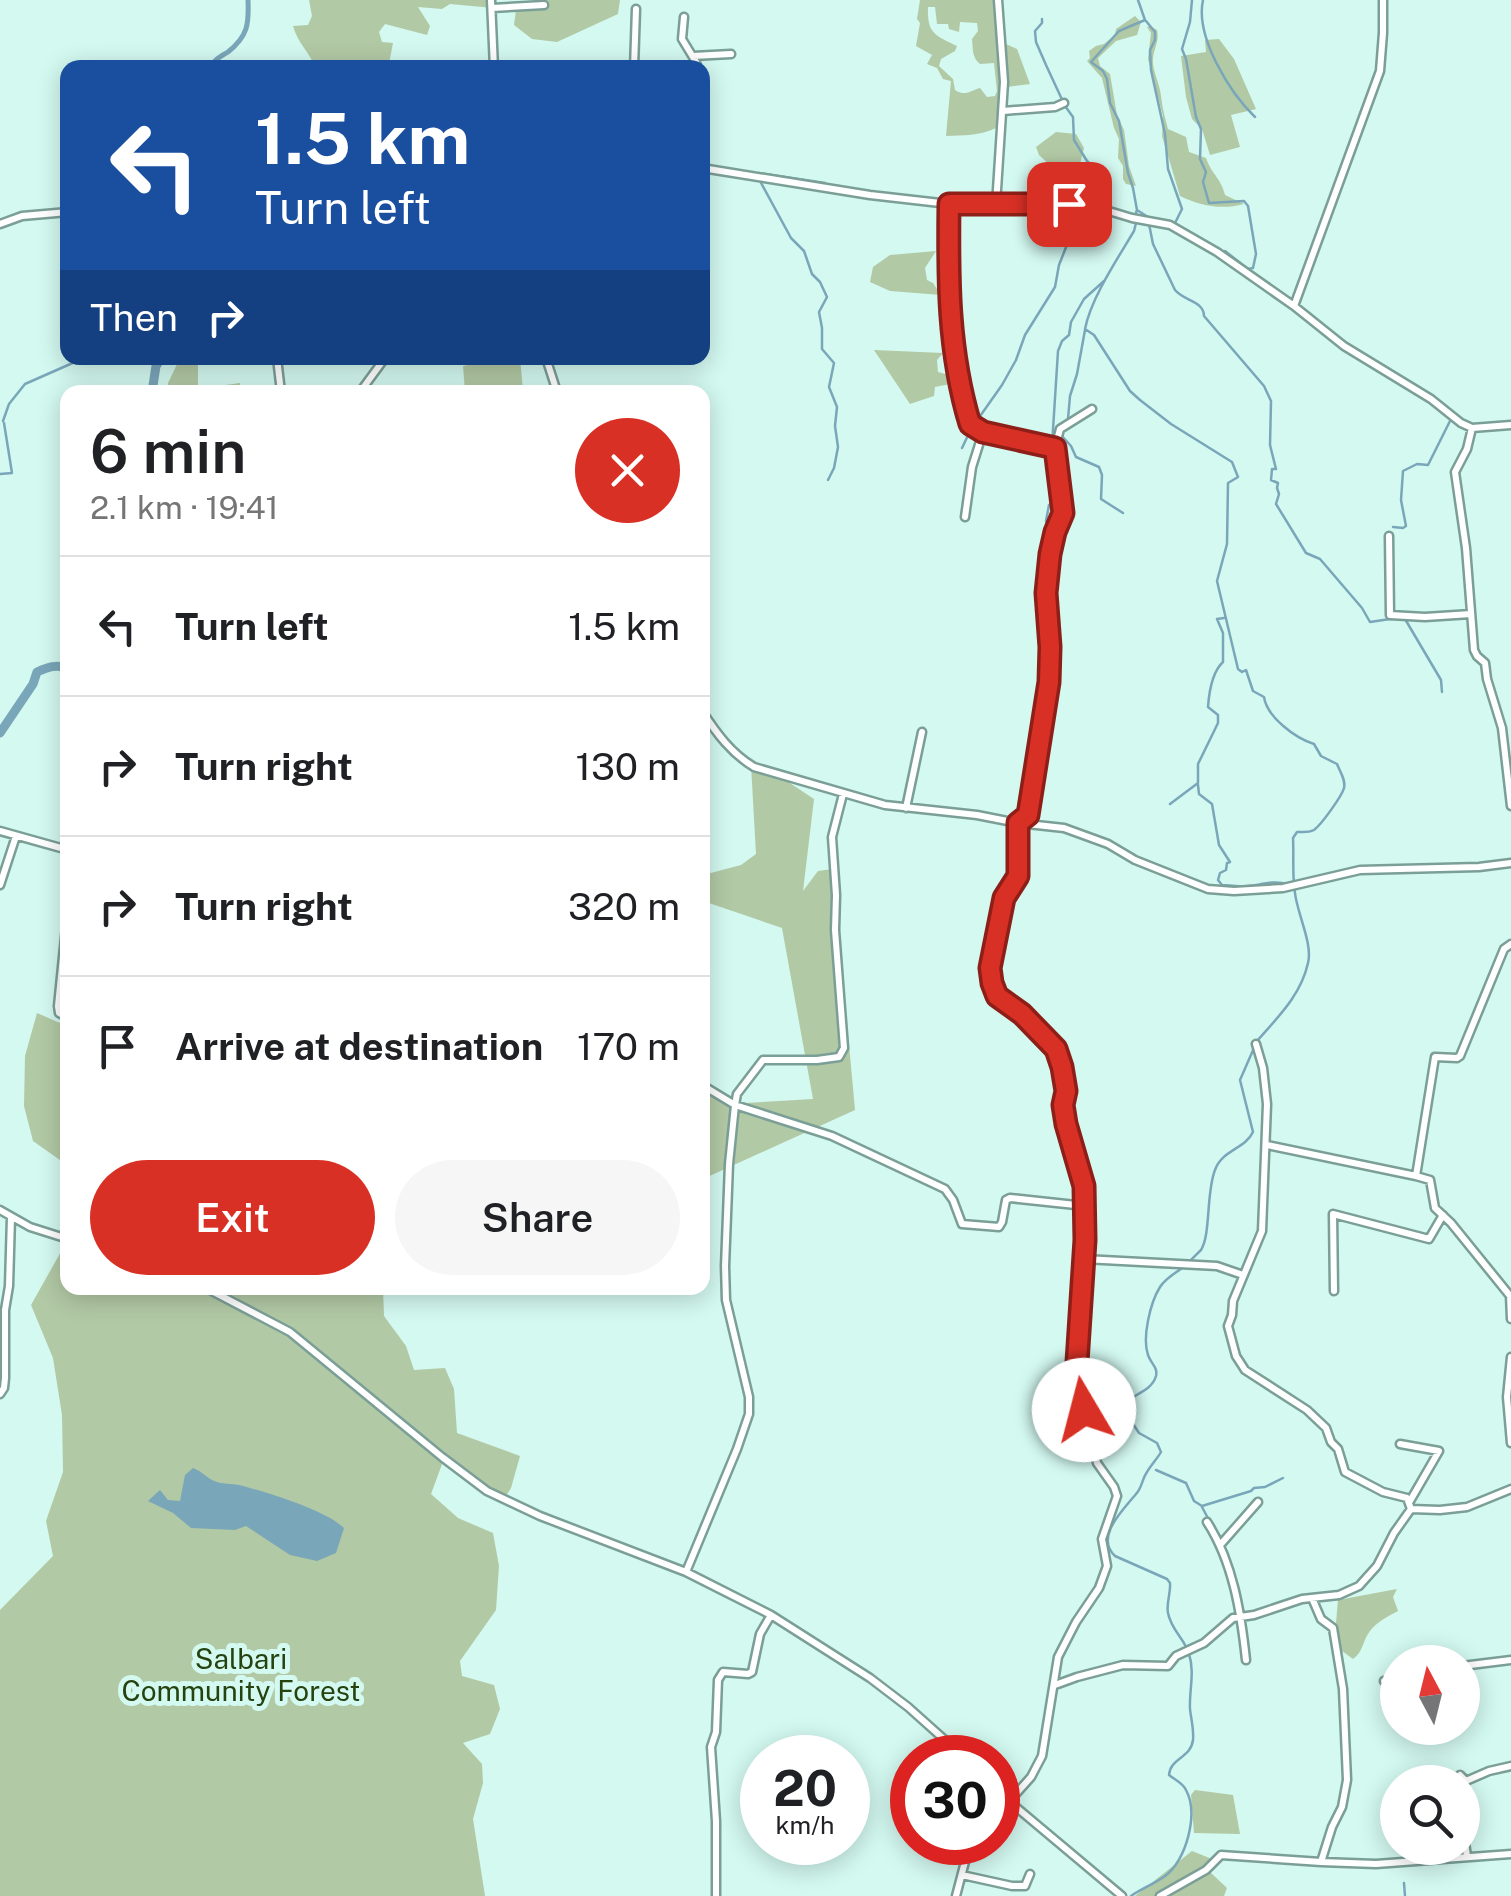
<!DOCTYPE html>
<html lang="en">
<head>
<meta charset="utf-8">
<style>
	:root { --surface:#fff; --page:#f6f6f6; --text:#202124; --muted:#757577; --line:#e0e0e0; --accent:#d93025 }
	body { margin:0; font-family:"Public Sans",sans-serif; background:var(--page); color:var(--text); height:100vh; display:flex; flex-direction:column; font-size:38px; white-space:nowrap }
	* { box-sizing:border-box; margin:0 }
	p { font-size:32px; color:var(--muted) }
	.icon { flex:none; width:55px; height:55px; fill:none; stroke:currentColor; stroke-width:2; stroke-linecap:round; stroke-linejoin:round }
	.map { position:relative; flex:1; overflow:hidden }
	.sheet { position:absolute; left:60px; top:385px; width:650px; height:910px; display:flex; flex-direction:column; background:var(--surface); border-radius:20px; box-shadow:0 5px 25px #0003 }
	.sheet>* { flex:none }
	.hud { position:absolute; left:60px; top:60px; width:650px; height:305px; border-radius:20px; box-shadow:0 5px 25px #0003; background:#1a4fa0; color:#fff; overflow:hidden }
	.needle { width:65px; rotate:353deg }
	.buttons { position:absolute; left:1380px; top:1645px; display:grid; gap:20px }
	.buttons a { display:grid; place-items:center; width:100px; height:100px; border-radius:50%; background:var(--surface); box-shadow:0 5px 25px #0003; font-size:50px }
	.speed { position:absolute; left:740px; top:1735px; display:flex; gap:20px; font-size:50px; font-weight:700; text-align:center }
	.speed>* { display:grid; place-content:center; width:130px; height:130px; border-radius:50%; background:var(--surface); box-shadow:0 5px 25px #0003; line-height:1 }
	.speed small { font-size:25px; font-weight:400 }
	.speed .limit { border:15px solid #d22; background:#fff; color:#111 }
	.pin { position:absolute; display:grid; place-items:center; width:85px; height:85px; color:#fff; margin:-42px; border-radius:20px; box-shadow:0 5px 15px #0006 }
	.me { position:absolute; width:110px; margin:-55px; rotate:352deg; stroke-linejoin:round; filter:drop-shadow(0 0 8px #0008) }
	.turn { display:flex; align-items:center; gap:35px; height:210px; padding:0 30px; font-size:45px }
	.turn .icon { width:130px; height:130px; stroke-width:2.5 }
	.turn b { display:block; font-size:70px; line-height:85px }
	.then { display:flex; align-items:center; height:95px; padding:0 30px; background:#0003; gap:20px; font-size:38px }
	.round { display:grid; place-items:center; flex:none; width:105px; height:105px; border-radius:52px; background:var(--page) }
	.overview { display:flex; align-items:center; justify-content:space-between; height:170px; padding:0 30px }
	h1 { font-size:60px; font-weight:600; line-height:75px }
	.primary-button { display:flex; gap:20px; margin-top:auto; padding:20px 30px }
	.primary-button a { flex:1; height:115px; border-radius:60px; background:var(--accent); color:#fff; font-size:40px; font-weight:600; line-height:115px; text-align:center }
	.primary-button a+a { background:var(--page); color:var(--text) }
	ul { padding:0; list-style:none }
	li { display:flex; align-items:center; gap:30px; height:140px; padding:0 30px; border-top:2px solid var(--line) }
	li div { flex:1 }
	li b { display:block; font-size:38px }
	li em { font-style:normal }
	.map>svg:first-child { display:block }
	.forest { fill:#b2c9a5; fill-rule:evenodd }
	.water { fill:#7aa6b9 }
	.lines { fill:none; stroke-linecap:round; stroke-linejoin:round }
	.stream { stroke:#7aa6b9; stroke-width:2.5 }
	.canal { stroke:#7aa6b9; stroke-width:5 }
	.river { stroke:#7aa6b9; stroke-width:9 }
	.minor-casing { stroke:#7b9f97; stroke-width:11 }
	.minor { stroke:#fff; stroke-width:6 }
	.route-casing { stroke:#8d1f18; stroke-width:25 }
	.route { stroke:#d93025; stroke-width:18 }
	.labels { text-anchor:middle; stroke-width:10; stroke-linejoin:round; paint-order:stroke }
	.park-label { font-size:28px; fill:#26430f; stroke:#d3f9f1 }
</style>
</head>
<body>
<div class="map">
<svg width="1511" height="1896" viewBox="0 0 1511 1896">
	<rect width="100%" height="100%" fill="#d3f9f1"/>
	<path class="forest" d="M309,0H496V6L540,10L548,4L547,0H620L618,14L557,42L532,39L514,25L516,10L450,4L442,9L418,7L430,26L427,35L385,24L379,32L382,42L393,43L389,64L394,67H315C309,51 298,44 293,26L308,25L312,16Z
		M920,0H1000L997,40L1017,49L1030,84L999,88L996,128C980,136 963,135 946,136L951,81L943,79L937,68L927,64L932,55L916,46L920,23L917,19ZM928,7H935L937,24H948L949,29L959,32L960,22L977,23L978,31L972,39C973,49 972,58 980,64L994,63L997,91L995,96L987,97L980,88C972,90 965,97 955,90L953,79L939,66L941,59L955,51L957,46C935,35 927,34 928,7Z
		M1135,16L1141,22L1137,35L1116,41L1098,58L1100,66L1110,74L1117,115L1124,130L1129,166L1136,186L1126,184L1123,179V166L1118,158L1119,139L1114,128L1102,78L1087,61L1090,58L1089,51L1096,46L1104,44L1115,35L1116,29Z
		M1150,26L1157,30C1160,43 1152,50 1153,63C1154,74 1160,85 1161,96C1162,107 1165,118 1168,129L1186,137L1189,152L1206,158C1212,175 1221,178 1225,195L1244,204C1221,210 1201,206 1180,196L1162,136L1163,116L1148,59L1151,33L1147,27Z
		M1219,39L1234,59L1256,109L1231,115L1240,147L1210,155L1202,129L1192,119L1186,97L1181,56L1206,52L1205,40Z
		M1056,132L1076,134L1084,148L1080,164L1074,169L1053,168L1039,155L1036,147Z
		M936,251L925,268L927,280L933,283L941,295L890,291L870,282L873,267L890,255Z
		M874,350L943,353L937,360L938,372L949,375L950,384L935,387L934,396L910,404Z
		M180,358H198V389L240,383V392H169L168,383Z
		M501,358H520L523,390L516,392H465L463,366Z
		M751,765L770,770L814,799L803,891L818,871L833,869L855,1110L703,1179L702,1078L728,1104L813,1099L782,928L703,901V878L707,874L741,865L756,854Z
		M37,1013L67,1026V1165L33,1141L24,1106L25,1056Z
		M67,1241L68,1288H383L384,1316L406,1346L414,1370L445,1368L454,1389L457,1433L520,1456L511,1488L504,1499L445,1456L431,1494L458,1518L493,1533L499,1566L496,1610L460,1661L462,1676L494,1685L500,1709L490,1734L463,1743L482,1764L483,1783L473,1819L485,1896H0V1610L53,1556L46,1521L63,1472L62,1415L53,1358L31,1305Z
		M1397,1589L1393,1597L1398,1611C1388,1616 1377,1622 1370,1631C1362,1641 1364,1651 1353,1659L1342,1651L1336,1623L1338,1600Z
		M1195,1790L1233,1795L1240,1834L1194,1833L1191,1795Z
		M1192,1851L1212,1859L1210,1872L1227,1888L1224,1896H1135Z"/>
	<path class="water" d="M193,1468C201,1471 205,1476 212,1480C221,1485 233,1483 243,1486C269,1493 325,1510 344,1528L336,1553L317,1561L290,1555L246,1526L235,1530L191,1528L173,1513L148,1501L160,1490L168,1500L180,1501L185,1475Z"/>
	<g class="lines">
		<path class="stream" d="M1192,0L1190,22L1182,49L1186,59L1196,117L1201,129L1200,159L1206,172L1203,182L1209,203L1244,201L1248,206L1256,254L1253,268L1248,269L1225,251
			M1203,0C1195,37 1230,93 1255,117
			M1042,19V23L1035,31L1036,42L1046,65L1065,106L1073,117L1074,140L1087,161L1101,174L1100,195L1095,203
			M1146,21L1155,32V40L1150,50L1151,70L1165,134L1168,169L1182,209L1175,223
			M759,173L825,183
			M760,181L791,238L804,251L812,274L820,282L827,297L819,312L822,328V349L834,363L829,387L837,407L835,426L838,447L834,468L828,480
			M1137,210L1148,217
			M1135,216L1137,210L1133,188L1128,173L1119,121L1110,103L1107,79L1103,71L1091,62L1119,31L1145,20L1138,0
			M1136,223L1134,231C1118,258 1091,298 1085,329L1094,335L1130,391L1140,400L1171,424L1232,462L1238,477L1228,483L1227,544L1217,581L1238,669L1242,672L1246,670L1253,691L1264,697C1267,717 1295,738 1314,744L1321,756L1337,764C1340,772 1346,780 1344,788C1342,796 1321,825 1314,830C1308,833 1304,832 1297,832L1293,838C1294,857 1292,875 1295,893C1297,913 1313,944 1308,963C1301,995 1278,1017 1257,1041
			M1149,224L1153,244L1175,290C1184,301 1204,301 1204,316L1264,386L1271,401L1270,445L1276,469H1272L1271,480L1278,483L1277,488L1279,494L1276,504L1306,553L1320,559L1362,608L1370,622L1397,618
			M3,421L9,404L25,384L84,358
			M1065,424L1068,419L1070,396L1077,374L1085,330
			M1061,435L1071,446L1076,457L1099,467L1102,475L1101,499L1123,513
			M1030,447L1046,450
			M962,448L971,429L1002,385L1016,360L1025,335L1055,287L1059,265L1072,232L1091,208
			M1051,451L1048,450V446L1052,445L1058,351L1062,341L1069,335L1071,322L1084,299L1104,281
			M0,474L12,473L4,423
			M1393,527L1403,528L1406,526L1401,500L1403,471L1417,464L1428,465L1451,419
			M1050,532L1046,521L1049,505L1060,498
			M1405,619L1441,680L1442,692
			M1198,785L1199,794L1212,804L1219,845L1230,862L1227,863L1226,870L1220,873L1218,880L1222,885C1232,885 1246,888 1256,885C1267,883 1276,881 1288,884
			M1170,804L1198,783V764L1218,723V715L1208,707C1209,693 1212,672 1223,662V633L1217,619L1224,618
			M1190,1261C1190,1261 1200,1251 1201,1250C1211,1234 1206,1192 1215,1170C1222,1150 1245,1149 1253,1132L1240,1080L1254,1048
			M1156,1470L1186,1483L1194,1501L1202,1506L1251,1491L1254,1488L1265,1487L1283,1478
			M1202,1507L1210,1522
			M1404,1883L1405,1896
			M1131,1896C1141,1889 1154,1884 1165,1876C1186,1861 1199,1814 1186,1790C1183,1783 1175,1780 1169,1775C1170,1758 1191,1758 1193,1740C1194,1729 1191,1719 1190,1709C1189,1691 1195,1672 1189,1654C1185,1639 1171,1630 1168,1613C1166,1603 1171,1593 1170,1583L1167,1579L1115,1556C1094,1537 1124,1509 1136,1494C1142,1488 1142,1479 1147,1472C1151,1465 1157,1459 1161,1452L1157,1443L1139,1433L1122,1407C1130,1394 1151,1393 1156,1376C1158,1367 1151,1364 1148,1355C1142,1338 1150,1303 1160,1287C1165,1279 1176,1272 1184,1267"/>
		<path class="canal" d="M209,68C214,60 220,57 228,52C248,36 249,24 248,0"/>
		<path class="river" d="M152,392L156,366L161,358
			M0,733L33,684L37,672C48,667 56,664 68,668"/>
		<defs>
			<path id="minor" d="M491,0L494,68
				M492,8L544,5
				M684,17L682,39L696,62L697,68
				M693,56L731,54
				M634,68L636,9
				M1003,111L1055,107L1064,103
				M702,168L870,195L949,204L1089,205L1132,218L1170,225L1217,252L1294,306L1344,346L1431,399L1461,423L1472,428L1511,425
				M949,204L953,348L956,372L970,425C993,441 1028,442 1055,448L1063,513L1055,532L1047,579L1050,647L1049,682L1028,815L1018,823V876L1004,898L993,950L990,968L992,983L997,996L1022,1014L1056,1049L1062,1067L1066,1091L1063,1105L1066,1125L1084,1186L1085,1211V1240L1077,1362L1079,1387L1097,1463L1114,1487L1117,1496L1102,1539L1107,1566L1099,1588L1076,1622L1058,1657L1042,1756L1031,1777L998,1814
				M996,205L1004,82L998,0
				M0,224L22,216L68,212
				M1294,306L1380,71L1383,33V0
				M277,358L281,392
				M546,358L557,392
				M360,392L385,358
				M1472,428L1467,449L1455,472L1466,548L1474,650L1477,656L1485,663L1487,679L1502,728L1511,806
				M1055,448L1060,429L1092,409
				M965,517L972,467L983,432
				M1389,536L1390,615L1425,617L1471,614
				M702,711C717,734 731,753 754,767L885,805L977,815L1018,823L1064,828L1108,844L1135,860L1208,889L1234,891L1283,888L1360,870L1479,867L1511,863
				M843,794L832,837L836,895L835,930L844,1048L839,1057L817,1060H763L737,1094L735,1105L832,1136L945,1189L953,1200L962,1224L999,1227L1002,1222L1006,1200L1010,1198L1085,1206
				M906,808L922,732
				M0,831L68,850
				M0,885L16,836
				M68,907L58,1006L59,1013L68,1018
				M1256,1044L1263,1068L1267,1104L1262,1231L1233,1301L1232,1315L1228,1326L1236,1356L1245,1370L1307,1410L1326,1428L1331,1442L1338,1449L1345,1472L1383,1492L1407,1498L1411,1509
				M1267,1145L1416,1176L1435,1057L1457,1058L1460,1056L1504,949L1511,944
				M1416,1176L1430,1180L1435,1208L1451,1223L1511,1297
				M0,1210L30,1227L68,1239
				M1084,1259L1217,1266L1243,1275
				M206,1288L290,1332L442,1457L487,1491L540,1516L686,1572L771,1615L870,1678L908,1707L965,1758
				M1334,1291L1333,1214L1429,1239L1443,1215
				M1510,1295L1511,1319
				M1511,1357L1507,1397L1511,1443
				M0,1394L4,1388L5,1378V1310L9,1286L11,1217
				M1400,1444L1439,1451L1410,1501
				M1207,1522C1233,1562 1241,1613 1246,1660
				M1221,1544L1258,1502
				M686,1572L737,1449L749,1414V1397L726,1300L725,1266L729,1164L735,1105L702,1085
				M1312,1598L1321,1619L1333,1628L1343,1689L1347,1780L1342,1807L1332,1827L1321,1862L1376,1864L1511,1854
				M1462,1666L1511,1660
				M1384,1681L1398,1678
				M1055,1685L1077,1677L1123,1665L1168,1666L1176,1656L1204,1643L1233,1618L1254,1615L1302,1599L1339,1595L1359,1586L1377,1566L1394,1533L1411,1509L1440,1510L1467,1507L1511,1489
				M1460,1775L1466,1781L1489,1771L1511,1766
				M998,1792L1122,1896
				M1465,1843L1467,1856
				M962,1875L1012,1886H1025L1030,1874
				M716,1896V1821L711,1747L716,1732L718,1680L723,1672L748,1674L752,1672L760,1634L771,1615
				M956,1896L967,1854L975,1842
				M1160,1896L1206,1870L1221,1855L1321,1862"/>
		</defs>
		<use href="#minor" class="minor-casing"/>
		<use href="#minor" class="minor"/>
	</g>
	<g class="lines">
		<defs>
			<path id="route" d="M1069,204H949C948,279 948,351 970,424L983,432L1055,448L1063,513L1055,532L1050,554L1046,593L1050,647L1049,682L1028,815L1018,823V876L1004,898L990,968L992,983L997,996L1022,1014L1056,1049L1062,1067L1066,1091L1063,1105L1066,1124L1084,1186L1085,1240L1077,1362L1079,1388L1084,1410"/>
		</defs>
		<use href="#route" class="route-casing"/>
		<use href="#route" class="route"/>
	</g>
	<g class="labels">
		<g class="park-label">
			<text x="241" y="1669">Salbari<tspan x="241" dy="32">Community Forest</tspan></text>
		</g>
	</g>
</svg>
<div class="buttons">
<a><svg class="needle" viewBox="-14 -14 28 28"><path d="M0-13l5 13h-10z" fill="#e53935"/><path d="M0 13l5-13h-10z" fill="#757577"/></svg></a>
<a><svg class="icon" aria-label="search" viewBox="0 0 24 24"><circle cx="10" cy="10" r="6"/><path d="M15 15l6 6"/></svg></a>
</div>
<div class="speed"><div>20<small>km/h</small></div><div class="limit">30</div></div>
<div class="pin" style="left:1069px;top:204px;background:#d93025"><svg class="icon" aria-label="arrive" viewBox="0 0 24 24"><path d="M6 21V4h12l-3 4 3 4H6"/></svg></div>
<svg class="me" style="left:1084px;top:1410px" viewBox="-20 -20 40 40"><circle r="19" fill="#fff"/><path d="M0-13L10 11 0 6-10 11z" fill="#d93025"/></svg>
<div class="hud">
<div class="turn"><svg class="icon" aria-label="left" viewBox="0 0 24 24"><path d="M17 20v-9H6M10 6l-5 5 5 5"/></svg><div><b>1.5 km</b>Turn left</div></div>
<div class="then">Then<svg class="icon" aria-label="right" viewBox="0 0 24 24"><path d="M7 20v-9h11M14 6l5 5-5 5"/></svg></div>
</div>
<section class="sheet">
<div class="overview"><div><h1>6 min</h1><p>2.1 km · 19:41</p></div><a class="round" style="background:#d93025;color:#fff"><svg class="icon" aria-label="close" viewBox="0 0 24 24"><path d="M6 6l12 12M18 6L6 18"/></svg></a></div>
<ul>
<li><svg class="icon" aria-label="left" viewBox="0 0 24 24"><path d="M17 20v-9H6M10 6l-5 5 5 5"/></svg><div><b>Turn left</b></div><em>1.5 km</em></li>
<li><svg class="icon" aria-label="right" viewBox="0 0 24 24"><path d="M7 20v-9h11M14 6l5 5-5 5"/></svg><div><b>Turn right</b></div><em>130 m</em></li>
<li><svg class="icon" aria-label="right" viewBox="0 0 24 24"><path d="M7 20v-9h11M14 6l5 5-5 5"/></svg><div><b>Turn right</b></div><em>320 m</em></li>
<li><svg class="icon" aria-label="arrive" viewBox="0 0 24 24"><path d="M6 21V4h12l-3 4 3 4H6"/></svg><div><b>Arrive at destination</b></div><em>170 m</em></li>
</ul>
<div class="primary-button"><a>Exit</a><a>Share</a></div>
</section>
</div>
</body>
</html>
